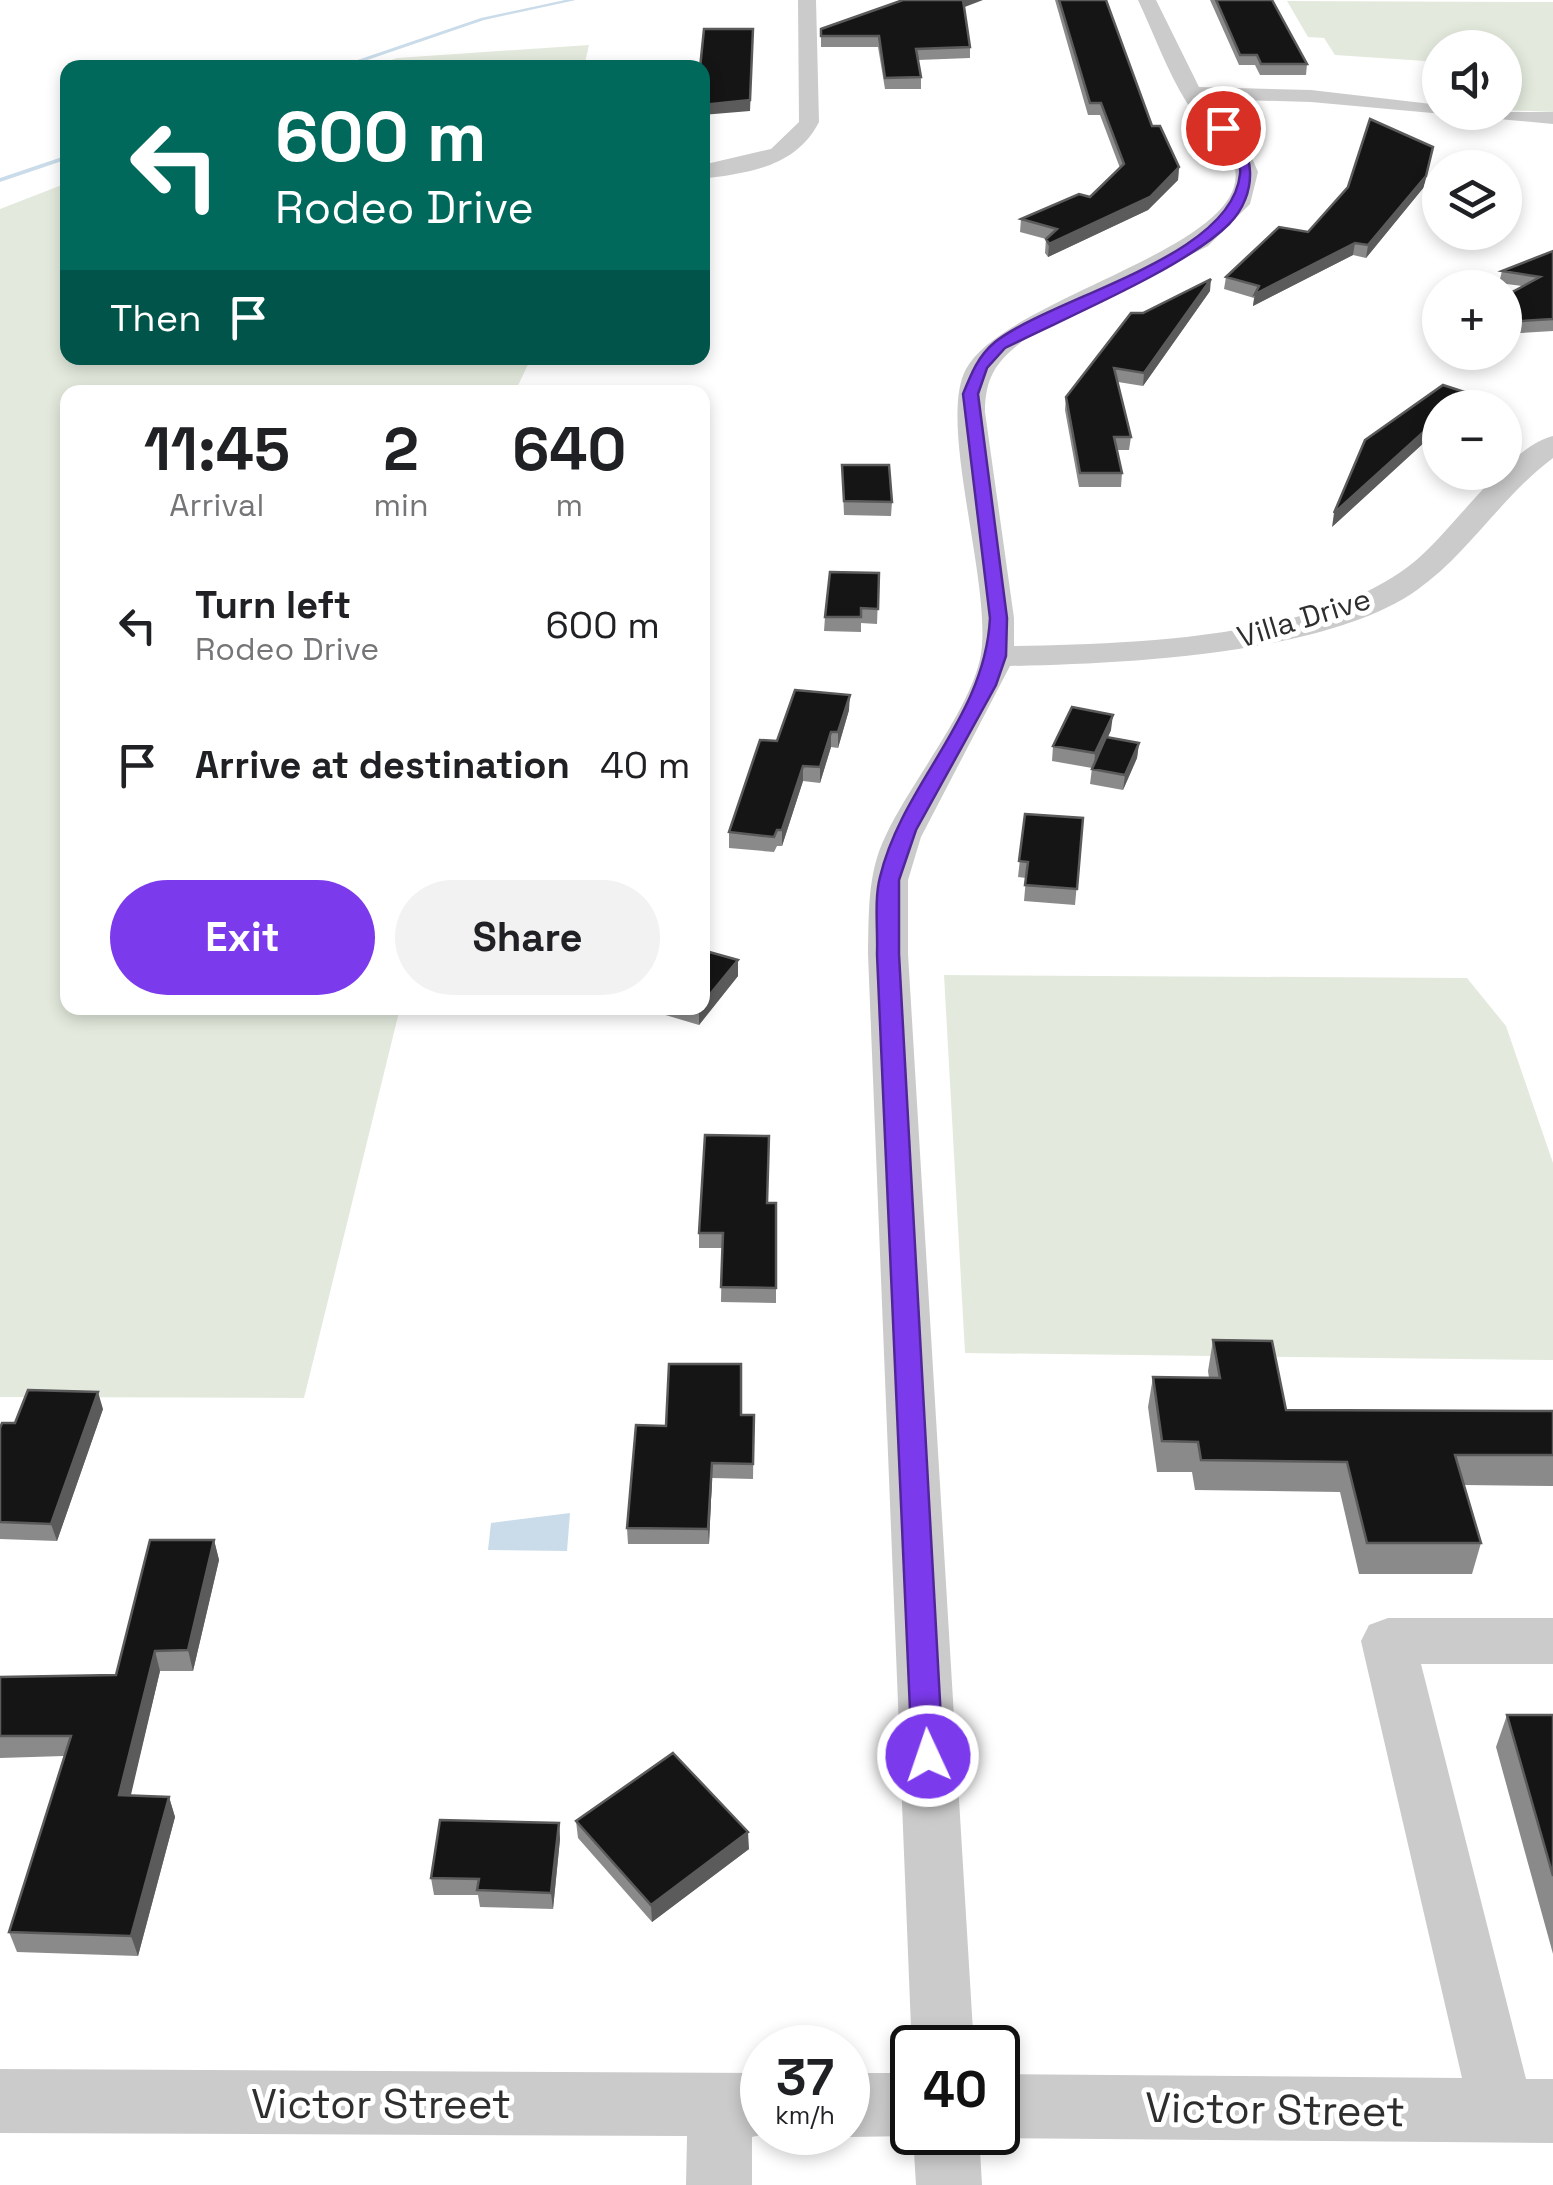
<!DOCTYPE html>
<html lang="en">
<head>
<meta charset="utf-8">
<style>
	:root { --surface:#fff; --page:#f2f2f2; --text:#202124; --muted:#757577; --accent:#7c3aed }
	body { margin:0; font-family:"Space Grotesk",sans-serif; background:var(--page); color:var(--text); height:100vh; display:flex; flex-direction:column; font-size:38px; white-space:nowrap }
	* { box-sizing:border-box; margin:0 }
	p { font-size:32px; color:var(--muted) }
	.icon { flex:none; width:55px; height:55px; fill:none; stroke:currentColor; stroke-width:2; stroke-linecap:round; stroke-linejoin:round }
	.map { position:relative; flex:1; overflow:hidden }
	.drawer { position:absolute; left:60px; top:385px; width:650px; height:630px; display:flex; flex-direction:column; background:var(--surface); border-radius:20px; box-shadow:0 5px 15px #0003 }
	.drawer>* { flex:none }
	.hud { position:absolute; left:60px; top:60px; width:650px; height:305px; border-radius:20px; box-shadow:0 5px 15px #0003; background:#00695c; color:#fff; overflow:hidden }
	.controls { position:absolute; left:1422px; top:30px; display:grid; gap:20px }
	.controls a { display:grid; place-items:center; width:100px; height:100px; border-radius:50%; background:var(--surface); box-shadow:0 5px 15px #0003; font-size:50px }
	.speed { position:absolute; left:740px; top:2025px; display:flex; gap:20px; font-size:50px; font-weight:700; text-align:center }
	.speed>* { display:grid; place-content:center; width:130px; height:130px; border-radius:50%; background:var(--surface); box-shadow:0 5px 15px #0003; line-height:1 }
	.speed small { font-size:25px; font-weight:400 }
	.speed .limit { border:5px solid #111; border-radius:15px; background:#fff; color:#111 }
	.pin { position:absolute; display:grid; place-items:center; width:85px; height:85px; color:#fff; margin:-42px; border:5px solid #fff; border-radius:50%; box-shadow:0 2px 10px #0007 }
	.me { position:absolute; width:110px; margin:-55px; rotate:357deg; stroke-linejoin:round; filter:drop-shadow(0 0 8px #0008) }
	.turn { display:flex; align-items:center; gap:35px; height:210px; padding:0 50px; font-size:45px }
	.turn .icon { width:130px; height:130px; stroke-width:2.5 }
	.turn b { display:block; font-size:70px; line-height:85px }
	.then { display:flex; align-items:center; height:95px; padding:0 50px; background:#0003; gap:20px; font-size:38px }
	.eta { display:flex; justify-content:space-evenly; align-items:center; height:170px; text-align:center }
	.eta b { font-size:60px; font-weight:700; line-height:70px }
	.button { display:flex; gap:20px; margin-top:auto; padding:20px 50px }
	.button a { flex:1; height:115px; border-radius:60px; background:var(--accent); color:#fff; font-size:40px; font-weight:700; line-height:115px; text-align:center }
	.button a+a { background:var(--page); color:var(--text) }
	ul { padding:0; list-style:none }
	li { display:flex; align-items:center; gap:30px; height:140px; padding:0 50px }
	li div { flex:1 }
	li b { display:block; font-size:38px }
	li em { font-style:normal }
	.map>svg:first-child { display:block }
	.green { fill:#e3eadd }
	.water { fill:#cadce9 }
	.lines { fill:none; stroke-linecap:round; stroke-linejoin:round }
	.stream { fill:#cadce9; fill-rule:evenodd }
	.minor { fill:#cbcbcb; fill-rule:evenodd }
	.wall { fill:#8a8a8a }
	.shaded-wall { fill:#5b5b5b }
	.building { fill:#151515; stroke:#5b5b5b; stroke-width:2.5 }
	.route { fill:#7c3aed; stroke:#51269a; stroke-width:2.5 }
	.labels { text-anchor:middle; stroke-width:10; stroke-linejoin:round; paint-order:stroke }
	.far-street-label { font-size:30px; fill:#2e2e2e; stroke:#fff }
	.near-street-label { font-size:42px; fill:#2e2e2e; stroke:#fff }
</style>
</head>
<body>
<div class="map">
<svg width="1553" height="2185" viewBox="0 0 1553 2185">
	<rect width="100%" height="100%" fill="#fff"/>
	<path class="green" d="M1287,1L1553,2V112L1505,110V48H1440V62L1335,55L1324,38L1308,37Z
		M589,45L584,67H371L397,58Z
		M67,183L68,358H531L515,392H68V1008H400L304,1398L0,1397V209Z
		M944,975L1467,978L1506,1026L1553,1163V1360L965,1353Z"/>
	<path class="water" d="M570,1513L567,1551L488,1550L491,1523Z"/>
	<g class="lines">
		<path class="stream" d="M565,0H576L484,20L344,68H334L481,18Z
			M68,155V159L0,182V178Z"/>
		<path class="minor" d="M798,0H816L819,122C796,167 749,173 702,179V165L771,149L799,122Z
			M1138,0H1156L1199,87L1311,90L1440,105V112H1553V124L1311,102L1206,99L1242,135L1258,172L1250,204L1208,246L1028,337C999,359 985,374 985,412L1014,618V646C1130,644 1320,639 1414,562C1453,530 1509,446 1553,436V458C1502,496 1469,553 1417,590C1325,655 1121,664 1010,666L921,837L908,880V954L974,2048H912V2053L868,954C869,913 867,873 886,835C910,783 972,708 981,654C992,584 937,422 966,369C1004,298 1250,248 1235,169C1229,138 1201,127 1187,103C1167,71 1154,34 1138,0Z
			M1388,1618H1553V1664H1421L1526,2079H1553V2143L998,2138L985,2132H998V2074L1462,2078L1361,1641L1369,1625Z
			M0,2069L762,2073V2132H773L752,2137V2185H686L687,2136L0,2133Z
			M848,2073H912V2132H979L982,2185H916L913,2136L848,2137L837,2132H848Z"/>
	</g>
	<path class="wall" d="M1055,0H1106L1152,126L1179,167L1178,180L1148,210L1048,257L1045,253L1046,239L1020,232L1021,219L1090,197L1120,168L1100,115H1088Z
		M1210,0H1272L1307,64L1306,75H1260L1255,65H1239Z
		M964,7L970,47V58L918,60L921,77V89H885L878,47H821V29Z
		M1424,187L1366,258L1353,255L1253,306L1254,298L1224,289L1226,277L1308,232Z
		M1553,251V331L1505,334V296L1522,286L1499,283L1502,271Z
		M1210,291L1143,386L1118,382L1131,437L1129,450H1117L1122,473L1121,487H1079L1065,410L1066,397L1143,313Z
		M1440,408V442L1428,439L1332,527Z
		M842,465L892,502L891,516L844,515Z
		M879,573L877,624L861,623V632L824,631L825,617Z
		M849,710L838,748L831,747L820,783L803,781L782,846H777L774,852L729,848V832L777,741Z
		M1111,730L1108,737L1139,743L1137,758L1123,790L1090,784L1092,768L1052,761L1053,746Z
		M1025,814L1083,818L1075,905L1024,901L1026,878L1018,877Z
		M738,960V976L699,1025L642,1008H702Z
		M767,1203H776V1303L721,1302L722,1248H699V1233Z
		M1213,1340L1286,1410L1553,1411V1486L1464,1485L1481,1543L1472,1574H1359L1340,1492L1195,1490L1192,1472H1157L1148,1407L1153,1377L1209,1378L1208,1371Z
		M103,1409L57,1541L0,1539V1428L15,1423Z
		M741,1415H754L753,1479L712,1478L709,1544H628L627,1528L666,1426Z
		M214,1540L219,1560L193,1671H160L130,1796L169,1797L175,1817L138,1956L17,1952L9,1932L64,1756L0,1758V1677L116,1675Z
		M1507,1715H1553V1954L1496,1747Z
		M576,1821L749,1849L652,1922L578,1838Z
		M559,1823L560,1839L553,1909L480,1907L478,1895H434L431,1878Z"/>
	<path class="shaded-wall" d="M962,0H983L962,8Z
		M753,39L750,111L702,115V105Z
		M1433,147L1424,187L1366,258L1368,245Z
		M1179,167L1178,180L1148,210L1048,257L1049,244Z
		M1355,243L1353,255L1253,306L1255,294Z
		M1211,279L1210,291L1143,386L1144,373Z
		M1430,426L1428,439L1332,527L1334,513Z
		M850,695L849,710L838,748V732Z
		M1113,715L1111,730L1094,769L1095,753Z
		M831,732V747L820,783V767Z
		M1139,743L1137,758L1123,790L1125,775Z
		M803,766V781L782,846V830Z
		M738,960V976L699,1025V1008H702V1004Z
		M98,1392L103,1409L57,1541L51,1524Z
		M712,1463V1478L709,1544L708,1529Z
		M214,1540L219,1560L193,1671L188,1650Z
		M155,1651L160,1671L126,1816L119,1795Z
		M169,1797L175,1817L138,1956L131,1936Z
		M559,1823L560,1839L553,1909L551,1893Z
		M748,1832L749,1849L652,1922L651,1905Z"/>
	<path class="building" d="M903,0H963L970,47L916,49L921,77L885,78L879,36H821V29Z
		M1059,0H1106L1152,126H1160L1179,167L1150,197L1049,244L1046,239L1057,229L1021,219L1079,194L1090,197L1124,164L1101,103H1090Z
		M1216,0H1272L1307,64H1261L1257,55H1240Z
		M704,29H753L750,100L702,105V68H700Z
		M1370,119L1433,147L1426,176L1368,245L1355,243L1255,294L1259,286L1226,277L1279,227L1308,232L1348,187Z
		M1553,251V319L1505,322V296L1540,277L1502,271Z
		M1211,279L1144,373L1114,368L1131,437H1114L1122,473H1080L1066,397L1131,313H1143Z
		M1443,385L1492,401L1483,408H1440V428L1430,426L1334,513L1365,440Z
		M842,465H889L892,502L844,501Z
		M830,572L879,573L878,609L861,608V617H825Z
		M795,690L850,695L838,732H831L820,767L803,766L782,830H777L774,837L729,832L760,740L777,741Z
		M1072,707L1113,715L1095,753L1053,746Z
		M1106,737L1139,743L1125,775L1092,769Z
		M1025,814L1083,818L1077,889L1025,885L1028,862L1019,861Z
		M702,950L738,960L702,1004Z
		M705,1135L769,1136L767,1203H776V1288L721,1287L723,1233H699Z
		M1213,1340L1272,1341L1286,1410L1553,1411V1455H1455L1481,1543H1367L1347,1462L1201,1460L1198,1442L1162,1441L1153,1377L1220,1378Z
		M669,1364H741V1415H754L753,1464L712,1463L708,1529L627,1528L636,1425L666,1426Z
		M28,1390L98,1392L51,1524L0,1522V1428L2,1423H15Z
		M150,1540H214L188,1650L155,1651L119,1795L169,1797L131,1936L9,1932L71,1736H0V1677L116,1675Z
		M1507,1715H1553V1876Z
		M673,1753L748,1832L651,1905L576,1821Z
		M440,1820L559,1823L551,1893L477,1890L479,1879L431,1878Z"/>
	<path class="route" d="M1223,124C1258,147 1258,195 1229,224C1185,268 1064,318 1005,348L987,368L978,394L1007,618L1006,656L996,685L916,830L899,880V954L943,1756L938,1765L928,1769L917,1765L912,1756L877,954C878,930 874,900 880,877C903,782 985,719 990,618L963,394C971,374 978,356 995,342C1054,296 1232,258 1240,174C1242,157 1227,141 1217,128Z"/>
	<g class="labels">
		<g class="far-street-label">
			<text transform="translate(1304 618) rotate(-17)" y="10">Villa Drive</text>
		</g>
		<g class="near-street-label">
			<text x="381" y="2118">Victor Street</text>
			<text transform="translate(1275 2109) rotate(1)" y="15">Victor Street</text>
		</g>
	</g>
</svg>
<div class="controls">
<a><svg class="icon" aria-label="sound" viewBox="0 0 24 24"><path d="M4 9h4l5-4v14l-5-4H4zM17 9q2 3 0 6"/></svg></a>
<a><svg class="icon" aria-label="layers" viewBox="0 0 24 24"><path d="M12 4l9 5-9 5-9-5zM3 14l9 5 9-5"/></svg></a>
<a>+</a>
<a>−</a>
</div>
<div class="speed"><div>37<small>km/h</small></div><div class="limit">40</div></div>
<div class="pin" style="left:1223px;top:128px;background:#d93025"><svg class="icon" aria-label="arrive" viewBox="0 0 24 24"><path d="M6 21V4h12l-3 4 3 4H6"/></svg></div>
<svg class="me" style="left:928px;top:1756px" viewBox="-20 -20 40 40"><circle r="17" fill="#7c3aed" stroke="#fff" stroke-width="3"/><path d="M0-11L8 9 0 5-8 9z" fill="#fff"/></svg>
<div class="hud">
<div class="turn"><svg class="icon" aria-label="left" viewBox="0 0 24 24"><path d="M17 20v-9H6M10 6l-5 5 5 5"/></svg><div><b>600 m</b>Rodeo Drive</div></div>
<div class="then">Then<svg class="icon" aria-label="arrive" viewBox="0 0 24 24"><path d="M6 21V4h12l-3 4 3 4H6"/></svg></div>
</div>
<section class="drawer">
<div class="eta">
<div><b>11:45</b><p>Arrival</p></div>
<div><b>2</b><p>min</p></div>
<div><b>640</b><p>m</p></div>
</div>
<ul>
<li><svg class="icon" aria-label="left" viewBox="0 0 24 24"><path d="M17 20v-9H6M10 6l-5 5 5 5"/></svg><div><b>Turn left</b><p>Rodeo Drive</p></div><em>600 m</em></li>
<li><svg class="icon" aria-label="arrive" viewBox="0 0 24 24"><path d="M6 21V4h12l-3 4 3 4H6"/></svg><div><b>Arrive at destination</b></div><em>40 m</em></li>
</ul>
<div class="button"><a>Exit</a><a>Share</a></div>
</section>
</div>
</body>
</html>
